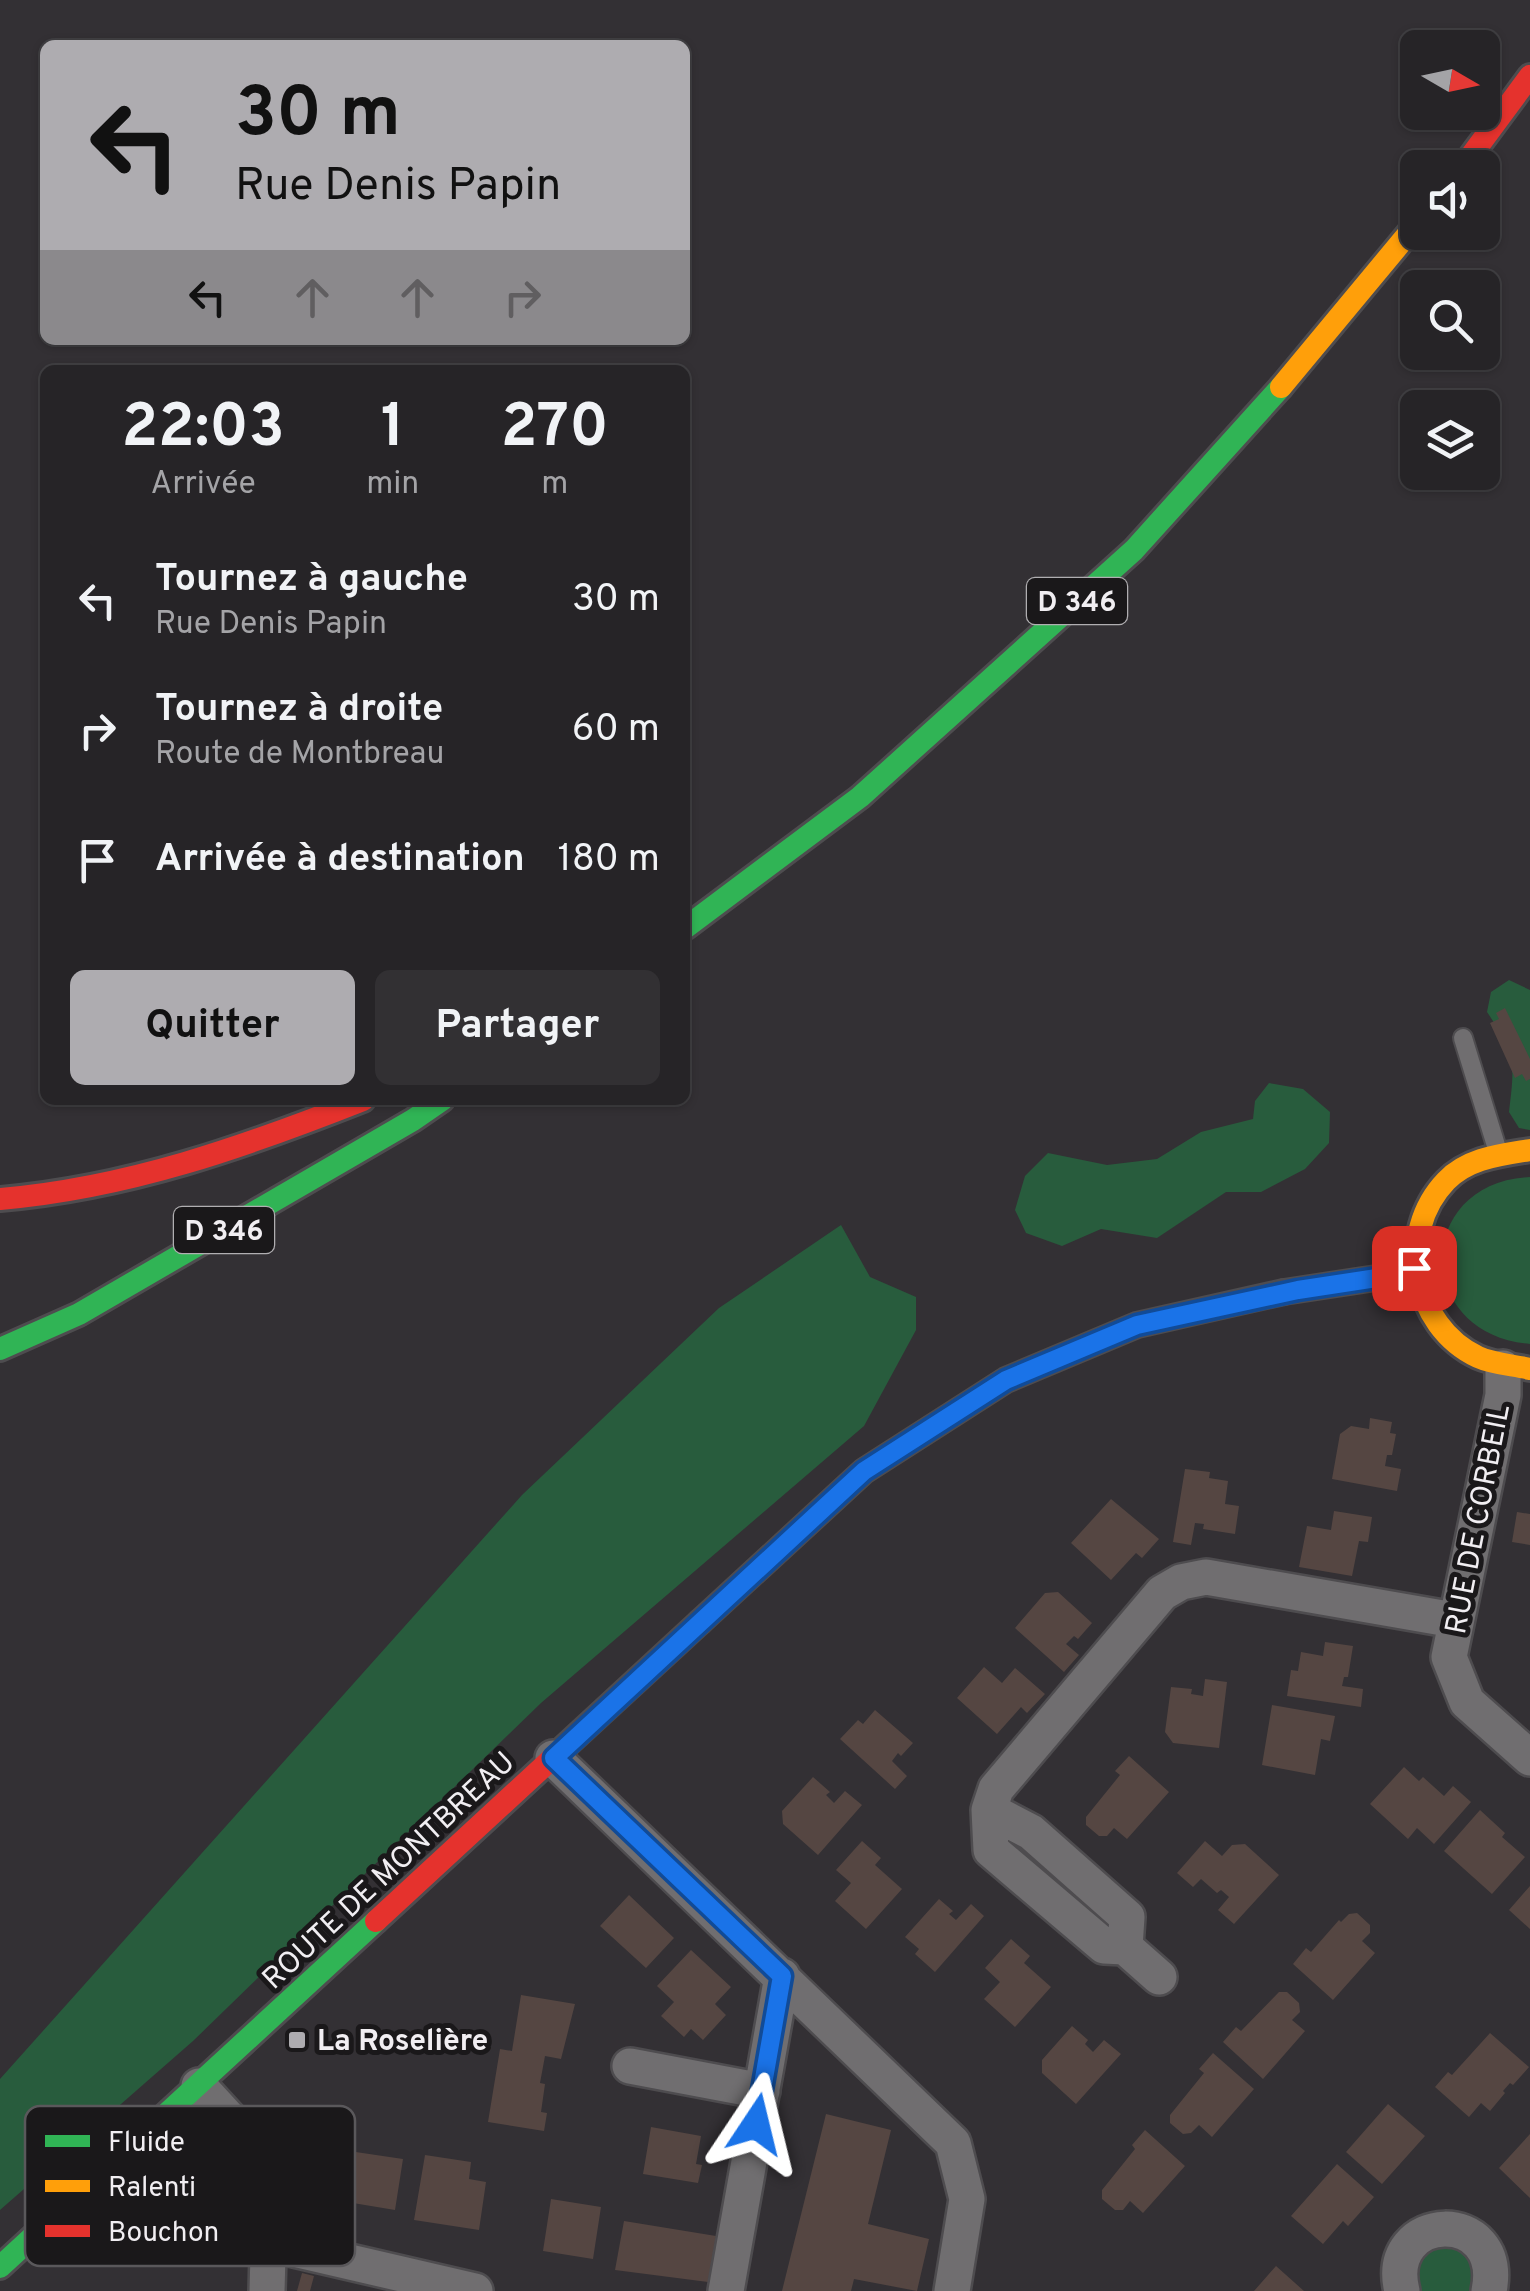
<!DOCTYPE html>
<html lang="fr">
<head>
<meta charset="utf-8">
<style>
	:root { --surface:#262427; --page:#323033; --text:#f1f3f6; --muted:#a4a4a7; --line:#424144; --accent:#aeacb0 }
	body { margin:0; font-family:Overpass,sans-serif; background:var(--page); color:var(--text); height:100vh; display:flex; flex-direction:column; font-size:38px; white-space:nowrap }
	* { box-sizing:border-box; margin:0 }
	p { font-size:32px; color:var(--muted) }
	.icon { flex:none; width:55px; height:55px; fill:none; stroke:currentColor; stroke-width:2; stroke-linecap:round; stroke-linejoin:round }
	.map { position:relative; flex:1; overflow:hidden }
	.sheet { position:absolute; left:40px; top:365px; width:650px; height:740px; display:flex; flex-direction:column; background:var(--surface); border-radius:15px; box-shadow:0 2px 8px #0004,0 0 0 2px var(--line) }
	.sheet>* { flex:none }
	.hud { position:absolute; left:40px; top:40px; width:650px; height:305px; border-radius:15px; box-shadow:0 2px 8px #0004,0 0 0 2px var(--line); background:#aeacb0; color:#111; overflow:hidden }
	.needle { width:65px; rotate:99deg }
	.fabs { position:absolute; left:1400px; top:30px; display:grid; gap:20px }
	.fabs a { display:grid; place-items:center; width:100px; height:100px; border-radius:15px; background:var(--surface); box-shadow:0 2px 8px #0004,0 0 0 2px var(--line); font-size:50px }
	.pin { position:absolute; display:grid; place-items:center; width:85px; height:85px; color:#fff; margin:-42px; border-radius:20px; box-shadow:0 5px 15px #0006 }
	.me { position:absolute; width:110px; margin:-55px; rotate:10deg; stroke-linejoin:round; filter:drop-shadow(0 0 8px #0008) }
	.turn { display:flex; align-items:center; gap:35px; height:210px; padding:0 30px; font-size:45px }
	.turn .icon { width:130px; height:130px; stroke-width:2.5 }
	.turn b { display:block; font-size:70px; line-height:85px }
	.lanes { display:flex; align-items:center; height:95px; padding:0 30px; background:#0003; justify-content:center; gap:50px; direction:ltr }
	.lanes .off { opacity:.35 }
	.eta { display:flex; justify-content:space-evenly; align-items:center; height:170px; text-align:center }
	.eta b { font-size:60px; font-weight:700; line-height:70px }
	.cta { display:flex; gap:20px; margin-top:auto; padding:20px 30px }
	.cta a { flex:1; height:115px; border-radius:15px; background:var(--accent); color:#111; font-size:40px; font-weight:700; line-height:115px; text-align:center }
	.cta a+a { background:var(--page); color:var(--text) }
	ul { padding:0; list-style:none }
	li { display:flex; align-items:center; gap:30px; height:130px; padding:0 30px }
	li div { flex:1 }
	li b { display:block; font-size:38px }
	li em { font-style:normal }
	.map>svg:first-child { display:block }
	.green { fill:#285c3d }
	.building { fill:#554642 }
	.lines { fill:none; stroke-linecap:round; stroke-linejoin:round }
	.lane-casing { stroke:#4e4c4f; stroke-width:22 }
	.street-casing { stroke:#4e4c4f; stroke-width:40 }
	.fast-casing { stroke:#4e4c4f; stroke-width:28 }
	.slow-casing { stroke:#4e4c4f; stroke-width:28 }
	.jam-casing { stroke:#4e4c4f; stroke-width:28 }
	.lane { stroke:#706e70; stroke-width:18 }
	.street { stroke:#706e70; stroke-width:35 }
	.fast { stroke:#30b455; stroke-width:22 }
	.slow { stroke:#ff9f0a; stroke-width:22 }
	.jam { stroke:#e5322d; stroke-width:22 }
	.route-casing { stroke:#114b97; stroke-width:25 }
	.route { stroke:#1a73e8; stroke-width:18 }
	.poi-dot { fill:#aeacb0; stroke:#1a181a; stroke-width:4 }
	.labels { text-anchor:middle; stroke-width:10; stroke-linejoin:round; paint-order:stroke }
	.shield { fill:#1a181a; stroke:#b0aeb1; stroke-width:2.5 }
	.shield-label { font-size:28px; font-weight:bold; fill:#f1eef2 }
	.street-label { font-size:30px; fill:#f1eef2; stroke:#1a181a }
	.poi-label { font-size:30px; font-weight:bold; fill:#f1eef2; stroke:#1a181a; text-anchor:start }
	.key { fill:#1a181a; stroke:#5a585b; stroke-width:2.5 }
	.key-label { font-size:28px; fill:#f1eef2 }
</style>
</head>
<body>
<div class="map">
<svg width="1530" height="2291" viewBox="0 0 1530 2291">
	<rect width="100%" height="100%" fill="#333034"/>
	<path class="green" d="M1509,980L1530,990V1130L1519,1128L1509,1112C1515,1062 1516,1055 1487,1012L1491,992Z
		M1269,1083L1303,1089L1330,1112L1329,1143L1305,1169L1261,1192H1226L1157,1238L1101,1229L1062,1246L1026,1233L1015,1210L1025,1176L1048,1153L1107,1165L1157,1159L1201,1132L1253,1119L1255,1101Z
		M1530,1177V1344C1412,1334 1414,1182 1530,1177Z
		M841,1225L870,1277L916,1297V1330L864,1426L541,1703L193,2041L0,2210V2079L522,1495L719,1308Z
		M1447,2244C1470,2254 1478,2267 1469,2291H1421C1407,2265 1423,2250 1447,2244Z"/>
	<path class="building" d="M1505,1008L1530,1059V1079L1526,1081L1522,1074L1515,1078L1490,1023L1499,1019L1496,1013Z
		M1370,1418L1392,1422L1390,1433L1396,1434L1392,1455H1387L1385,1466L1401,1469L1397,1491L1332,1479L1340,1434L1351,1426L1369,1429Z
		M1185,1469L1210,1472L1209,1478L1228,1481L1225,1504L1239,1506L1235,1534L1203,1529L1204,1524L1195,1523L1191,1545L1173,1542Z
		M1111,1499L1159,1539L1142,1558L1136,1553L1111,1580L1071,1543Z
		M1334,1511L1372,1517L1368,1542L1359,1541L1352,1576L1299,1567L1307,1526L1331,1530Z
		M1517,1512L1530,1514V1545L1512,1542Z
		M1058,1592L1092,1623L1078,1639L1074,1636L1066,1644L1079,1655L1064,1672L1015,1628L1045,1593Z
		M1325,1642L1353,1646L1348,1677H1344L1342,1686L1363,1689L1361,1707L1287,1696L1291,1670L1298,1671L1301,1652L1323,1656Z
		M984,1667L1002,1683L1015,1668L1045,1694L1027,1713L1021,1707L997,1734L957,1698Z
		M1205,1679L1227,1682L1219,1748L1173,1743L1165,1732L1171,1687L1192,1689L1191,1694L1203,1696Z
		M1272,1705L1335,1716L1330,1741L1321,1739L1315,1775L1262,1765Z
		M875,1710L913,1743L901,1756L898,1753L892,1761L907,1776L895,1789L840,1739L858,1720L863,1724Z
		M1129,1756L1169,1792L1127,1839L1114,1828L1107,1836H1099L1086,1825V1817L1120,1775L1115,1771Z
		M1404,1767L1419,1781L1423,1777L1444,1796L1453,1786L1471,1802L1434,1844L1417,1828L1408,1839L1370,1804Z
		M813,1777L830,1792L826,1795L834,1803L845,1791L862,1805L818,1855L783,1824L782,1811Z
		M1480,1810L1505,1833L1502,1837L1525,1857L1492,1894L1444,1851Z
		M862,1841L881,1858L875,1865L902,1889L866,1929L835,1901L851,1883L836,1870Z
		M1205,1841L1222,1856L1232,1845L1245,1844L1279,1875L1234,1924L1218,1910L1229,1897L1221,1890L1217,1893L1201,1879L1193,1887L1177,1873Z
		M1530,1886V1929L1509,1910Z
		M629,1895L674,1938L646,1968L600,1926Z
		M939,1899L953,1911L949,1914L956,1920L971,1904L984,1916L935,1972L915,1954L919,1949L905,1937Z
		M1357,1913L1370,1925V1933L1362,1941L1375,1953L1333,2000L1293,1964L1306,1948L1311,1952L1339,1920L1341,1922L1349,1914Z
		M1011,1939L1030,1956L1024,1963L1051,1987L1015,2027L984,1999L1000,1982L985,1968Z
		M691,1950L731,1987L715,2004L726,2015L703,2040L691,2029L684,2037L661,2016L674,2002L657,1986Z
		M1279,1992H1287L1299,2003L1300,2012L1292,2020L1305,2031L1263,2079L1223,2042L1236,2027L1241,2031Z
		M521,1995L575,2004L561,2059L545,2056L540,2083L545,2084L541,2112L547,2113L544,2131L488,2122L500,2049L512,2051Z
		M1072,2026L1088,2040L1085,2044L1093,2052L1104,2040L1121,2054L1076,2104L1042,2073V2060Z
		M1490,2033L1529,2067L1513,2085L1510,2083L1503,2091L1505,2093L1490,2111L1481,2103L1469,2117L1435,2087L1448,2072L1452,2075Z
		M1213,2053L1254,2089L1212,2137L1199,2125L1191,2133L1183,2134L1170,2123V2115L1204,2073L1199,2069Z
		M1388,2104L1425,2136L1382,2184L1346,2152Z
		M826,2114L891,2130L868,2224L929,2239L917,2291L854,2279L851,2291H782Z
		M651,2127L701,2136L696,2164L702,2165L698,2183L643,2174Z
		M1145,2130L1185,2166L1143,2213L1130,2201L1123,2210H1115L1102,2199V2190L1135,2149L1132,2145Z
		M1530,2134V2198L1499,2168Z
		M349,2151L403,2159L395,2210L341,2201Z
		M425,2155L471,2162L469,2179L486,2182L479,2230L414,2220Z
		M1337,2164L1374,2197L1348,2226L1343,2221L1323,2244L1291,2216Z
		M551,2199L601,2207L593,2259L543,2251Z
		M624,2221L716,2236L708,2282L615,2270Z
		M1276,2266L1304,2291H1254Z
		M302,2273L314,2276L310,2291H297Z"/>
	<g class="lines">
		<defs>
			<path id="lane" d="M1463,1038L1498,1152"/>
			<path id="street" d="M1503,1368V1395L1449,1657L1467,1702L1530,1758
				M553,1758L953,2143L967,2199L952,2291
				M989,1810L1031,1832L1127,1917L1125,1947
				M1159,1977L1125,1947L1104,1946L991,1850L989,1810L996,1789L1162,1593L1181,1582L1206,1577L1454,1620
				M630,2066L762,2091
				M199,2086L254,2146L270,2183L267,2291
				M268,2243L475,2291
				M726,2291L782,1976
				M1402,2291C1382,2211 1506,2206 1489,2291"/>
			<path id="fast" d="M685,928L860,797L1134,550L1281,387
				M0,1349L79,1314L413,1120L442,1100
				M700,1622L864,1471L1006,1380L1137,1325L1284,1292
				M0,2267L376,1921"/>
			<path id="slow" d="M1281,387L1418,222
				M1530,1150C1500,1155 1468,1158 1446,1181C1396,1233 1412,1326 1478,1357C1493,1364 1514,1365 1530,1369"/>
			<path id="jam" d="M1462,168L1530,76
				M0,1199C128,1188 244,1147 363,1100
				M1284,1292L1396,1275L1414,1267
				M376,1921L700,1622"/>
		</defs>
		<use href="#lane" class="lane-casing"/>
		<use href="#street" class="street-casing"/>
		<use href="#fast" class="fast-casing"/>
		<use href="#slow" class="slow-casing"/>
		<use href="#jam" class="jam-casing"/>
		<use href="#lane" class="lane"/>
		<use href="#street" class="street"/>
		<use href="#fast" class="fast"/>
		<use href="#slow" class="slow"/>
		<use href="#jam" class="jam"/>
	</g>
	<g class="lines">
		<defs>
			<path id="route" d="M756,2124L782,1976L554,1758L864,1471L1006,1380L1137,1325L1298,1290L1396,1275L1414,1268"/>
		</defs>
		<use href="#route" class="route-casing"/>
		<use href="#route" class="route"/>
	</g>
	<rect class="poi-dot" x="287" y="2030" width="20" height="20" rx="5"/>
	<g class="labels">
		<g class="shield">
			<rect x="1027" y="578" width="100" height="46" rx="8"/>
			<rect x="174" y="1207" width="100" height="46" rx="8"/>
		</g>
		<g class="shield-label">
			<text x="1077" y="611">D 346</text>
			<text x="224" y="1240">D 346</text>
		</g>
		<g class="street-label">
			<text transform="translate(1477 1519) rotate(-79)" y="10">RUE DE CORBEIL</text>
			<text transform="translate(388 1870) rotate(-43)" y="10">ROUTE DE MONTBREAU</text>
		</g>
		<g class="poi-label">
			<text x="317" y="2050">La Roselière</text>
		</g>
	</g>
	<rect x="25" y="2106" width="330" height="160" rx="15" class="key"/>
	<rect x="45" y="2135" width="45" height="12" fill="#30b455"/>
	<rect x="45" y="2180" width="45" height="12" fill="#ff9f0a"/>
	<rect x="45" y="2225" width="45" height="12" fill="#e5322d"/>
	<g class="key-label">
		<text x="108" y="2151">Fluide</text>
		<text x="108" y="2196">Ralenti</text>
		<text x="108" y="2241">Bouchon</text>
	</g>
</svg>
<div class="fabs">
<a><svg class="needle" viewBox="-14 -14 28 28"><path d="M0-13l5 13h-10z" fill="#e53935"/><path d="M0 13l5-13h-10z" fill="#a4a4a7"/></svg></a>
<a><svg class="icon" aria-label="sound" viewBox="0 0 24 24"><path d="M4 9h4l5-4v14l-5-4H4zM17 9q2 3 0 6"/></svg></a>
<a><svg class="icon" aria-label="search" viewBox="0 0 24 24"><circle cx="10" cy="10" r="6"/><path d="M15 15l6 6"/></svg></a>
<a><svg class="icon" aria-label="layers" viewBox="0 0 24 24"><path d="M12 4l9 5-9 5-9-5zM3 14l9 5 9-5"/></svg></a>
</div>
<div class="pin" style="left:1414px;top:1268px;background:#d93025"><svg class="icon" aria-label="arrive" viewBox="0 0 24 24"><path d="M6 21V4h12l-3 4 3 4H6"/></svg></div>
<svg class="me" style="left:756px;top:2124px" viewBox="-20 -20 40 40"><path d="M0-17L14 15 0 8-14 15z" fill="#1a73e8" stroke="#fff" stroke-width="4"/></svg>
<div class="hud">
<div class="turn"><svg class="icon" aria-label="left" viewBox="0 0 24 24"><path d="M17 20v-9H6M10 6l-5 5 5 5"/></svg><div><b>30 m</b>Rue Denis Papin</div></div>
<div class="lanes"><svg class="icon" aria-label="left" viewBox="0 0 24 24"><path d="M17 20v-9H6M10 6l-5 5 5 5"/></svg><svg class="icon off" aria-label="ahead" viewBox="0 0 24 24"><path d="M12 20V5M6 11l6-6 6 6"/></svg><svg class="icon off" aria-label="ahead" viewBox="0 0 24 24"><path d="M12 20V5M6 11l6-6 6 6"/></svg><svg class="icon off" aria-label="right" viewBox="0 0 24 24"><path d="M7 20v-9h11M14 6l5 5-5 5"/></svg></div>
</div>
<section class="sheet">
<div class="eta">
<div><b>22:03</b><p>Arrivée</p></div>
<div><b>1</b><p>min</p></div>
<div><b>270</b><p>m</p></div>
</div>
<ul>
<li><svg class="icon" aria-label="left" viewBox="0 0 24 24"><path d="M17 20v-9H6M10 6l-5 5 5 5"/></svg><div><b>Tournez à gauche</b><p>Rue Denis Papin</p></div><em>30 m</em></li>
<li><svg class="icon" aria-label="right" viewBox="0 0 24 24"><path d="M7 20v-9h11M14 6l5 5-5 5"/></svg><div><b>Tournez à droite</b><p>Route de Montbreau</p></div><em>60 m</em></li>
<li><svg class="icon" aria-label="arrive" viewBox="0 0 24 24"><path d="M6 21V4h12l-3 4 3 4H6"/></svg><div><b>Arrivée à destination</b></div><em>180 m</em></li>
</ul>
<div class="cta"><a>Quitter</a><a>Partager</a></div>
</section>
</div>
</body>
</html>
